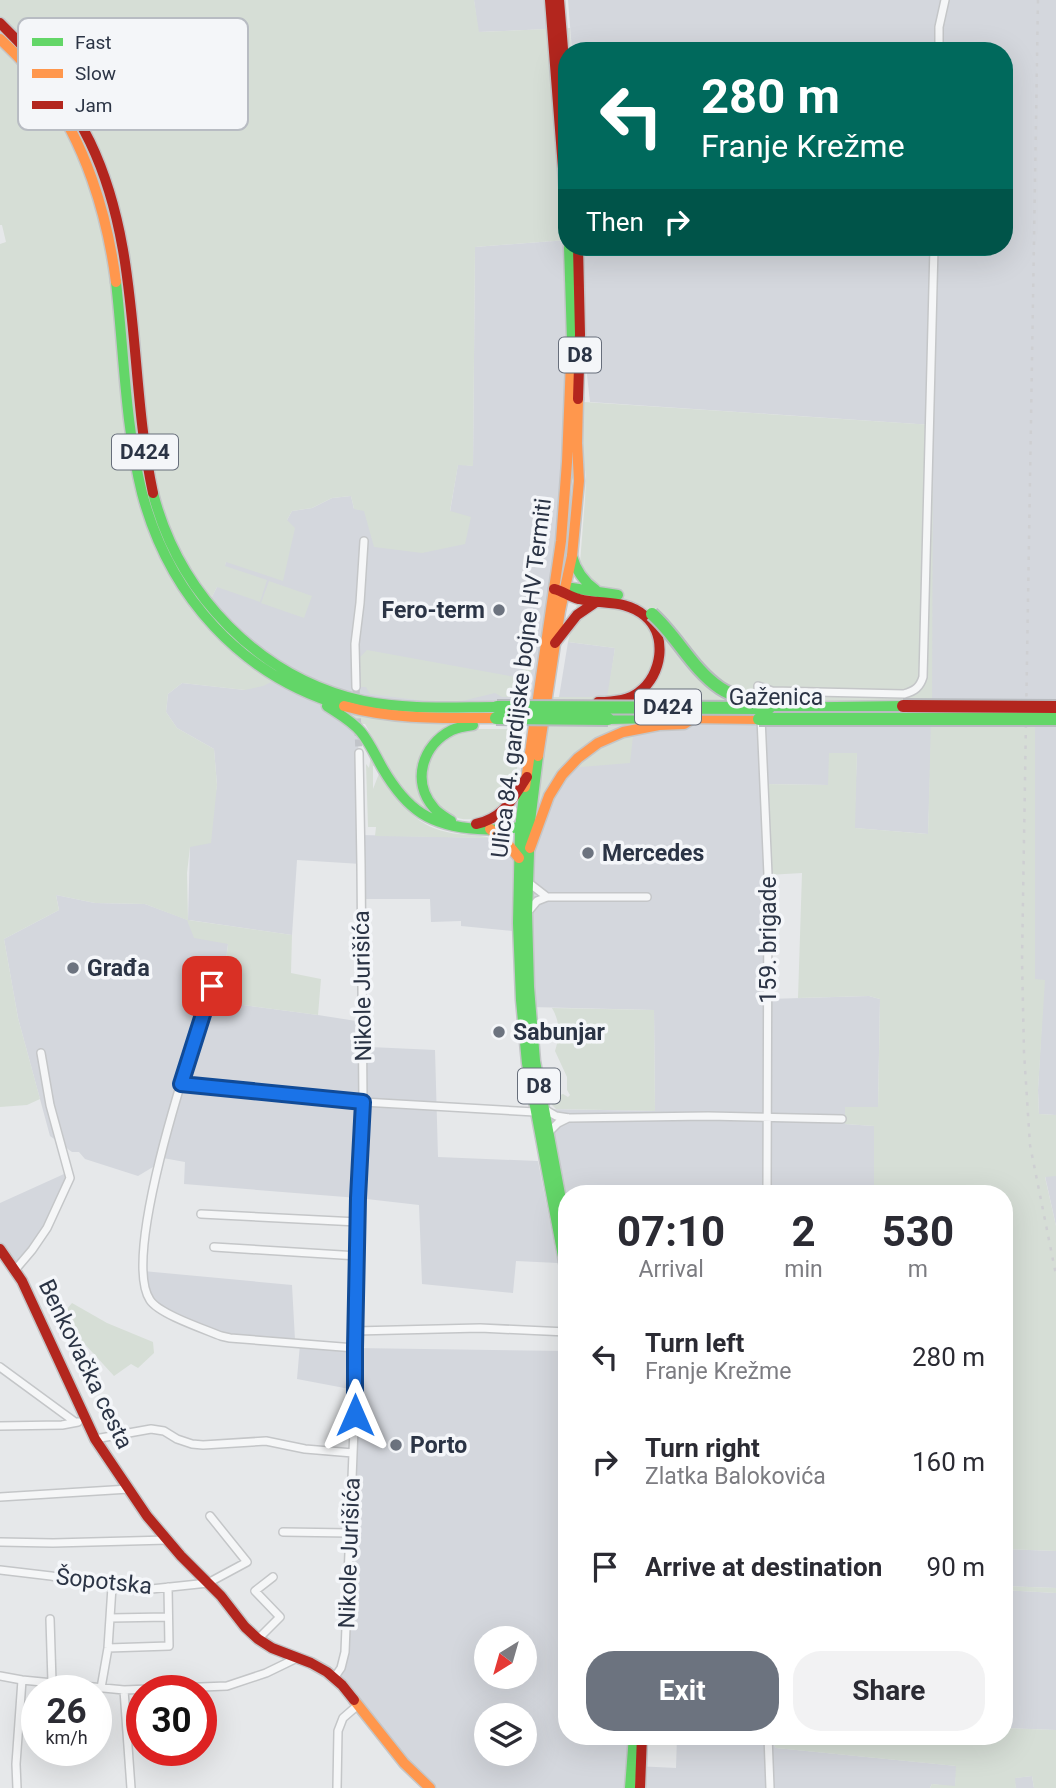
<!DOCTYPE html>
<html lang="en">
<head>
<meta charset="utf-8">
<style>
	:root { --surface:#fff; --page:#f2f2f3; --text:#2b2b33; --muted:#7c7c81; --accent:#6c737f }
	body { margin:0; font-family:Roboto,sans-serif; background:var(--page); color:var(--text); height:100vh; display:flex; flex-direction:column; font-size:26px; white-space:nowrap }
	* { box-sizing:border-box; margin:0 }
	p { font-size:23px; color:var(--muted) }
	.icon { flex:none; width:38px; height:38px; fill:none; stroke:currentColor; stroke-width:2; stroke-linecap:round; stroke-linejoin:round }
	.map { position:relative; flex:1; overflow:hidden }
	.side { position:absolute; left:558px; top:1185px; width:455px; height:560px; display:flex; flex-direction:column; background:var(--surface); border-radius:28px; box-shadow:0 7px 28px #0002 }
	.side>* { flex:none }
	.guide { position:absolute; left:558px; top:42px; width:455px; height:214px; border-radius:28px; box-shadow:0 7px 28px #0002; background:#00695c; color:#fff; overflow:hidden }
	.needle { width:46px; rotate:217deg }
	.fabs { position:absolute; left:474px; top:1626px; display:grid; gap:14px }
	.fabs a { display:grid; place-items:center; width:63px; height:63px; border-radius:50%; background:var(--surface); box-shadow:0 7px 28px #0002; font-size:35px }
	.speed { position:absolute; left:21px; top:1675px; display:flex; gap:14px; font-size:35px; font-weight:700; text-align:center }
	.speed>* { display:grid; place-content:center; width:91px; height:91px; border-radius:50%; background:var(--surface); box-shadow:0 7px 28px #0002; line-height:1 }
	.speed small { font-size:18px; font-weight:400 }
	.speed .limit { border:10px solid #d22; background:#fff; color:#111 }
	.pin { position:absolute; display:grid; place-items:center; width:60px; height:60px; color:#fff; margin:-30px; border-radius:14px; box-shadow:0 4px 10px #0006 }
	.me { position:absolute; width:77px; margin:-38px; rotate:0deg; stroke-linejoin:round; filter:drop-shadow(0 0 5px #0008) }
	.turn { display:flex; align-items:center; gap:24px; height:147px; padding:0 28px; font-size:32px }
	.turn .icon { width:91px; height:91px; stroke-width:2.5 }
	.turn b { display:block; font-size:49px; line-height:60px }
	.then { display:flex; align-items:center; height:66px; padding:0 28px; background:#0003; gap:14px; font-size:26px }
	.eta { display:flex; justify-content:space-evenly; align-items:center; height:119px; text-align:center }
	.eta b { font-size:42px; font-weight:700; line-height:49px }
	.action { display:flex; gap:14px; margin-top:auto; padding:14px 28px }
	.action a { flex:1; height:80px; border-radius:28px; background:var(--accent); color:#fff; font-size:28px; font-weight:700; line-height:80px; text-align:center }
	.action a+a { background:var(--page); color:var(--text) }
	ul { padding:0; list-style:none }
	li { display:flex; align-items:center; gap:21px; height:105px; padding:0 28px }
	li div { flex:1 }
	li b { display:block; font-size:26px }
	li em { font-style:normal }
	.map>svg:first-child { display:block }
	.built { fill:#d4d7dd; fill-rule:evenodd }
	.green { fill:#d6ded6 }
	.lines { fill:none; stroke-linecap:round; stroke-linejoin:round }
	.street-tunnel { stroke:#c1c4c9; stroke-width:7; stroke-dasharray:7 3.5; stroke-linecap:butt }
	.street-casing { stroke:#c4c6c8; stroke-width:10 }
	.fast-casing { stroke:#c4c6c8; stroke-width:13 }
	.slow-casing { stroke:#c4c6c8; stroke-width:13 }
	.jam-casing { stroke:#c4c6c8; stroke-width:13 }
	.street { stroke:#f5f6f7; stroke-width:7 }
	.fast { stroke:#63d668; stroke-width:10 }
	.slow { stroke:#ff974d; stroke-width:10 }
	.jam { stroke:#b3261e; stroke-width:10 }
	.rail { stroke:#cecfd2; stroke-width:2.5; stroke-dasharray:3.5 7; stroke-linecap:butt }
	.fast-bridge-casing { stroke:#b8bbbf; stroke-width:16; stroke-linecap:butt }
	.jam-bridge-casing { stroke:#b8bbbf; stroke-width:16; stroke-linecap:butt }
	.fast-bridge { stroke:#63d668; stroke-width:12 }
	.jam-bridge { stroke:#b3261e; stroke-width:12 }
	.route-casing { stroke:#114b97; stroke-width:18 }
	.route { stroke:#1a73e8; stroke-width:12 }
	.poi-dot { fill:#6c737f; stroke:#f4f6f9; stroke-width:2.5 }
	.labels { text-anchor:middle; stroke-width:7; stroke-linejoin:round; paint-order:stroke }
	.shield { fill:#f4f6f9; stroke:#676e7b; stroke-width:2 }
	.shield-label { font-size:21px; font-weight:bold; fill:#2b3445 }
	.poi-label { font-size:23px; font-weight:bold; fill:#2b3445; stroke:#f4f6f9; text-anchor:start }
	.street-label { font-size:23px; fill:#2b3445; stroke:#f4f6f9 }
	.key { fill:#f4f6f9; stroke:#b8bcc3; stroke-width:2 }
	.key-label { font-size:19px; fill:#2b3445 }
</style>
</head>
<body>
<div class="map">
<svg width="1056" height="1788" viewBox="0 0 1056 1788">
	<rect width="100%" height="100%" fill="#e6e8ea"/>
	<path class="built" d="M474,0H547L549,29L478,32Z
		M568,0H1056V707H932V425L590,402L573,249L570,499L565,553L546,665L540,713L357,704L361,835L490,838L506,842L513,858L512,931L461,926V921L431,922L430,899H361V864L297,860L292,935L189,920L228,944L221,1002L318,1015L369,1023L370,1047L435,1050L438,1157L538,1161L558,1263L516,1261L513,1293L422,1284L419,1205L358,1198L184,1184L185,1162L163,1158L158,1164L138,1176L85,1159L79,1152H72L50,1136L18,1018L4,939L59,910L56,895L95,903L145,904L188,920L190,847L213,809L217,785L214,749L177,728L166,712L168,694L182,683L245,690L205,610L217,587L226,562L287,520L292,511L312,508L332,498L351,496L354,509L450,512L458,464L473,466L475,247L567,240V247H1004V51H572Z
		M568,642L615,648L608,697H559Z
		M1056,713V1115L1039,1114L1038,1090L1044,981L1035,980L1034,859L1035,722Z
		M635,718H932L928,834L854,828L857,753L828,785L765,784L768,999L869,996L880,999L878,1107L845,1124L874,1126V1193L567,1194V1232L543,1109L655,1111L654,1010L531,1007L532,810L557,784L568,768L633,730Z
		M64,1174L70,1178L47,1228L15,1270L0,1254V1203Z
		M1045,1176H1056V1226Z
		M143,1271L292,1285L295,1340L355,1348L567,1351V1736H637L636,1766L676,1768L677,1736L768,1737L776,1748L957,1766L955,1787L932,1784L930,1788H430L334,1678L341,1668L355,1390L297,1379L300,1344L230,1338L158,1309L150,1301ZM486,1638H525V1676H486ZM486,1715H525V1754H486Z
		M1004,1549L1056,1551V1588L1005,1586Z
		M1005,1590L1056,1593V1730L1005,1728Z
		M1032,1776L1034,1788H1016L1014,1778Z"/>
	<path class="green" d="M0,0H474L479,32L570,28L571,51H567V240L475,247L473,466L458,465L450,511L471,517L465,544L422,553L374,547L364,511L354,509L351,496L332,498L312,508L292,511L287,520L295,528L283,581L226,562L225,566L267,580L260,602L217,587L205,610L283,676L263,686L245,690L182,683L168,694L166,712L177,728L214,749L217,785L211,843L190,847L187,873L188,920L292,935L291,973L321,979L318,1015L221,1002L228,944L194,938L187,920L145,904L95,903L56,895L59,910L4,939L18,1018L40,1099L27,1105L0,1107V244L6,242L2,225H0Z
		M584,402L933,425L932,718L1035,722V979L1045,980L1038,1090L1039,1114L1056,1115V1176L1045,1177L1056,1226V1551L1005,1549L1004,1194L874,1193V1126L845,1124V1107H878L880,999L869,996L798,998L802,873L768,875L764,784L828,785L829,753H857L855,828L928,834L931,719L635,718L630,763L568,768L557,784L532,810L542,697H607L615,648L568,642L584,574L580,563L585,499L586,476L582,452Z
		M269,581L312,596L304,618L261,603Z
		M367,650L521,678L525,661L533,663L526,697H502L495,693L462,701H425L370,694L366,687H361L360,657Z
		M343,711L449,724L433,736L417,769L441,819L416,805L396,781L365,724H362Z
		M486,729H522C519,748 519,769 512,787C508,799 498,808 487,814C444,839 401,770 446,741C451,737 458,731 464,730C471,728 479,729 486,729Z
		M371,755L377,766H373V789L380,771C396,799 413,825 447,832C461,836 479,834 490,838L375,836L376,827H368L366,764L369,768Z
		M552,1008L654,1010L655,1111L556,1109L552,1105V1098L563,1094L568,1097L570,1095L567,1090V1077L555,1051C560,1036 560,1021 552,1008Z
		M72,1303L107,1323L153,1342L154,1353L138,1368L131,1364L114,1376L60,1317Z
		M1004,1586L1056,1588V1593L1005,1590Z
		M1005,1728L1056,1730V1788H1034L1032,1776L1015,1778L1016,1788H930L932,1784L955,1786L956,1766L776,1748L768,1737L1004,1736Z"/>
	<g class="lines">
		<path class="street-tunnel" d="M356,687L359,753"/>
		<defs>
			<path id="street" d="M939,51V27L945,0
				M356,687L355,644L360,603L364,541
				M759,703L758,686L772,691L904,694C915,691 920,687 923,677L934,247
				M761,718L768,875L767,1194
				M529,883L547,897
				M527,913L537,901L547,897H647
				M212,986C194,1041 120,1255 150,1300C159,1314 204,1329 221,1336L230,1338L355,1348
				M181,1084L363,1102L535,1112
				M544,1109L556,1116L569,1118L708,1116L842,1119
				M549,1132L558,1123L568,1118
				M201,1214L358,1222
				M214,1247L358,1256
				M15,1270L32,1250L47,1228L70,1178L50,1105L41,1053
				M355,1331L480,1328L567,1332
				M0,1367L75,1422
				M0,1426L62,1425L78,1422
				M95,1439L151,1429L164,1431L177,1439L192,1444L203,1445L266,1441L305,1449L353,1453
				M0,1497L129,1489
				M283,1532L350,1533
				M0,1542L53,1543L168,1540
				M0,1570L51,1576L112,1587L142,1590L208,1583L247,1562L210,1516
				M110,1618L168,1617
				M50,1619L52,1682
				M258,1639L280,1617L255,1591L273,1577
				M108,1648L169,1646L168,1587
				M0,1676L22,1680L124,1690L227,1686L266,1673L297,1658
				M334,1678L341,1668L345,1652L355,1404V1348L358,1198L363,1102L361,864L359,753
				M101,1688L108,1648L112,1587
				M124,1690L131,1788
				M768,1736L770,1788
				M17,1788L16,1764L22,1680
				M337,1788L338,1731L343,1718L358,1705"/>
			<path id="fast" d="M569,247L572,340L571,361
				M116,282C124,352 125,424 142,493C169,596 241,676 344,706
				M153,493C179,594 259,678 363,701C407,710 453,707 497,707
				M572,556C576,571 583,581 596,590
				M564,592L572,588L618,595
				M327,706C339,714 352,721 361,732C370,743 376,757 383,769C407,810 430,826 478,829C496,830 514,831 530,822
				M769,708L903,706
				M608,719L661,718
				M538,756L530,822L527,914L529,987L535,1061L567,1232
				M525,787L520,828L518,923L521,1000L527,1063L567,1278
				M451,821C445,817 438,813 434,808C411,782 422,745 452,730C458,727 466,726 473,725
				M630,1788L634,1736"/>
			<path id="slow" d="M0,39C16,54 31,69 44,87C85,142 107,213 116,282
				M344,706C394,720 445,718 496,718
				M686,718L759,719
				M538,756L560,611L572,556L579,481L577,443L578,399
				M525,787L561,541L567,462L571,361
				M490,829L506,842L519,858
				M530,848L549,796L562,775L578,758L598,743L623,732L659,725L684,724L693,718
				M354,1700L404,1763L430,1788"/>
			<path id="jam" d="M550,0L567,220
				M559,0L567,98
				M0,23C36,58 68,96 90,142C142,250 128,377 153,493
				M578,247L580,334L578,399
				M554,589C563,591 570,597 579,599C603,605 625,599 645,616C668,636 662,675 639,692C628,701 612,702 598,702
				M555,643L577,615L596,602
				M476,824C504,818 512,799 527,777
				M0,1249L22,1281L95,1439L147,1516L181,1556L221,1596L245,1627L258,1639L272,1648L311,1663L327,1672L342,1685L354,1700
				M640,1788L642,1736"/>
		</defs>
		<use href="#street" class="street-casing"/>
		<use href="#fast" class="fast-casing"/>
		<use href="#slow" class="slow-casing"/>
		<use href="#jam" class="jam-casing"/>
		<use href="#street" class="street"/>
		<use href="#fast" class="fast"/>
		<use href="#slow" class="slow"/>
		<use href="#jam" class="jam"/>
		<path class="rail" d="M1038,0L1022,960L1024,1052L1030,1145L1056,1275"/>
		<defs>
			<path id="fast-bridge" d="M652,614C677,636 692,669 720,688C733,697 748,699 762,705
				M497,707L769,708
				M496,718L608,719
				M759,719H1056"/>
			<path id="jam-bridge" d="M903,706L1056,707"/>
		</defs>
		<use href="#fast-bridge" class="fast-bridge-casing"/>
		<use href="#jam-bridge" class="jam-bridge-casing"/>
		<use href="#fast-bridge" class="fast-bridge"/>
		<use href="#jam-bridge" class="jam-bridge"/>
	</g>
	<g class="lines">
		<defs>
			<path id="route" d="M212,986L181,1084L363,1102L358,1198L355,1348V1415"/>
		</defs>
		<use href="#route" class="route-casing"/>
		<use href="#route" class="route"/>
	</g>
	<g class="poi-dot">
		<circle cx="499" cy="610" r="7"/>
		<circle cx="588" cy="853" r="7"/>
		<circle cx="73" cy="968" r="7"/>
		<circle cx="499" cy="1032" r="7"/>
		<circle cx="396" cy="1445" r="7"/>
	</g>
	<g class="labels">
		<g class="shield">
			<rect x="559" y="337.5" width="42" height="35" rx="5"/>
			<rect x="112" y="434.5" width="66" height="35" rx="5"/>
			<rect x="635" y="689.5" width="66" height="35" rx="5"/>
			<rect x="518" y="1068.5" width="42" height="35" rx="5"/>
		</g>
		<g class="shield-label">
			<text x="580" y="362">D8</text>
			<text x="145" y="459">D424</text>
			<text x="668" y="714">D424</text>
			<text x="539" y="1093">D8</text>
		</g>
		<g class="poi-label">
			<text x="485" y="618" text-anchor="end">Fero-term</text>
			<text x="602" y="861">Mercedes</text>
			<text x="87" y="976">Građa</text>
			<text x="513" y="1040">Sabunjar</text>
			<text x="410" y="1453">Porto</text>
		</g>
		<g class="street-label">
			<text transform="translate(521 678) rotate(-83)" y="8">Ulica 84. gardijske bojne HV Termiti</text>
			<text x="776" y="705">Gaženica</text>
			<text transform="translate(768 940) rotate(-90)" y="8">159. brigade</text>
			<text transform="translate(362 986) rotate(-91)" y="8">Nikole Jurišića</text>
			<text transform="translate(86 1364) rotate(64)" y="8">Benkovačka cesta</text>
			<text transform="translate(349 1553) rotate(-88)" y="8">Nikole Jurišića</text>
			<text transform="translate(104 1581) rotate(6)" y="8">Šopotska</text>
		</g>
	</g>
	<rect x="18" y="18" width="230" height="112" rx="10" class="key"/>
	<rect x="32" y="38" width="31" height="8" fill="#63d668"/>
	<rect x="32" y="69" width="31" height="9" fill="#ff974d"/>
	<rect x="32" y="101" width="31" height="8" fill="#b3261e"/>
	<g class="key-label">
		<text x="75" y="49">Fast</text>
		<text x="75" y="80">Slow</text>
		<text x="75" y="112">Jam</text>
	</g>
</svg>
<div class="fabs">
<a><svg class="needle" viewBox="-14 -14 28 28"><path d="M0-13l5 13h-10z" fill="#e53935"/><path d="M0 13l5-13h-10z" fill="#7c7c81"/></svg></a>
<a><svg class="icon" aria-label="layers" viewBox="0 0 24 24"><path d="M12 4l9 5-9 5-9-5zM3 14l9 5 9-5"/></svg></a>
</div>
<div class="speed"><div>26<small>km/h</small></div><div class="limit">30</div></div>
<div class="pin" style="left:212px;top:986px;background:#d93025"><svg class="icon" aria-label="arrive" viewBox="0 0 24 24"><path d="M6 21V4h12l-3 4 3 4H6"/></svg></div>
<svg class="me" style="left:355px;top:1415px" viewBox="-20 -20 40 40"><path d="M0-17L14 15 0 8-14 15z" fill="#1a73e8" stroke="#fff" stroke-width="4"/></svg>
<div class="guide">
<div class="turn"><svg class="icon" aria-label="left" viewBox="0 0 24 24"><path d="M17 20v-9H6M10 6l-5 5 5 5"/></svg><div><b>280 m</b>Franje Krežme</div></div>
<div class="then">Then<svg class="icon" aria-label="right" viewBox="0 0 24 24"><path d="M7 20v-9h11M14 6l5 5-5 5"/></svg></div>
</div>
<section class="side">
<div class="eta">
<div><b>07:10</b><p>Arrival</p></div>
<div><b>2</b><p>min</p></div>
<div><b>530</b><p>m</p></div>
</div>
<ul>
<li><svg class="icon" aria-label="left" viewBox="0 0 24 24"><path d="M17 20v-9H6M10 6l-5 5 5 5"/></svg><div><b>Turn left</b><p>Franje Krežme</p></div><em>280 m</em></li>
<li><svg class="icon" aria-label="right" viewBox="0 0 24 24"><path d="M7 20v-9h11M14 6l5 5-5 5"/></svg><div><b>Turn right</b><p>Zlatka Balokovića</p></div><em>160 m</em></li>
<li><svg class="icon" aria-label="arrive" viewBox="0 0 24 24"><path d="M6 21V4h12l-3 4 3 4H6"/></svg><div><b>Arrive at destination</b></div><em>90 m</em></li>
</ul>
<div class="action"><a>Exit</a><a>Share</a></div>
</section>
</div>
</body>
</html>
